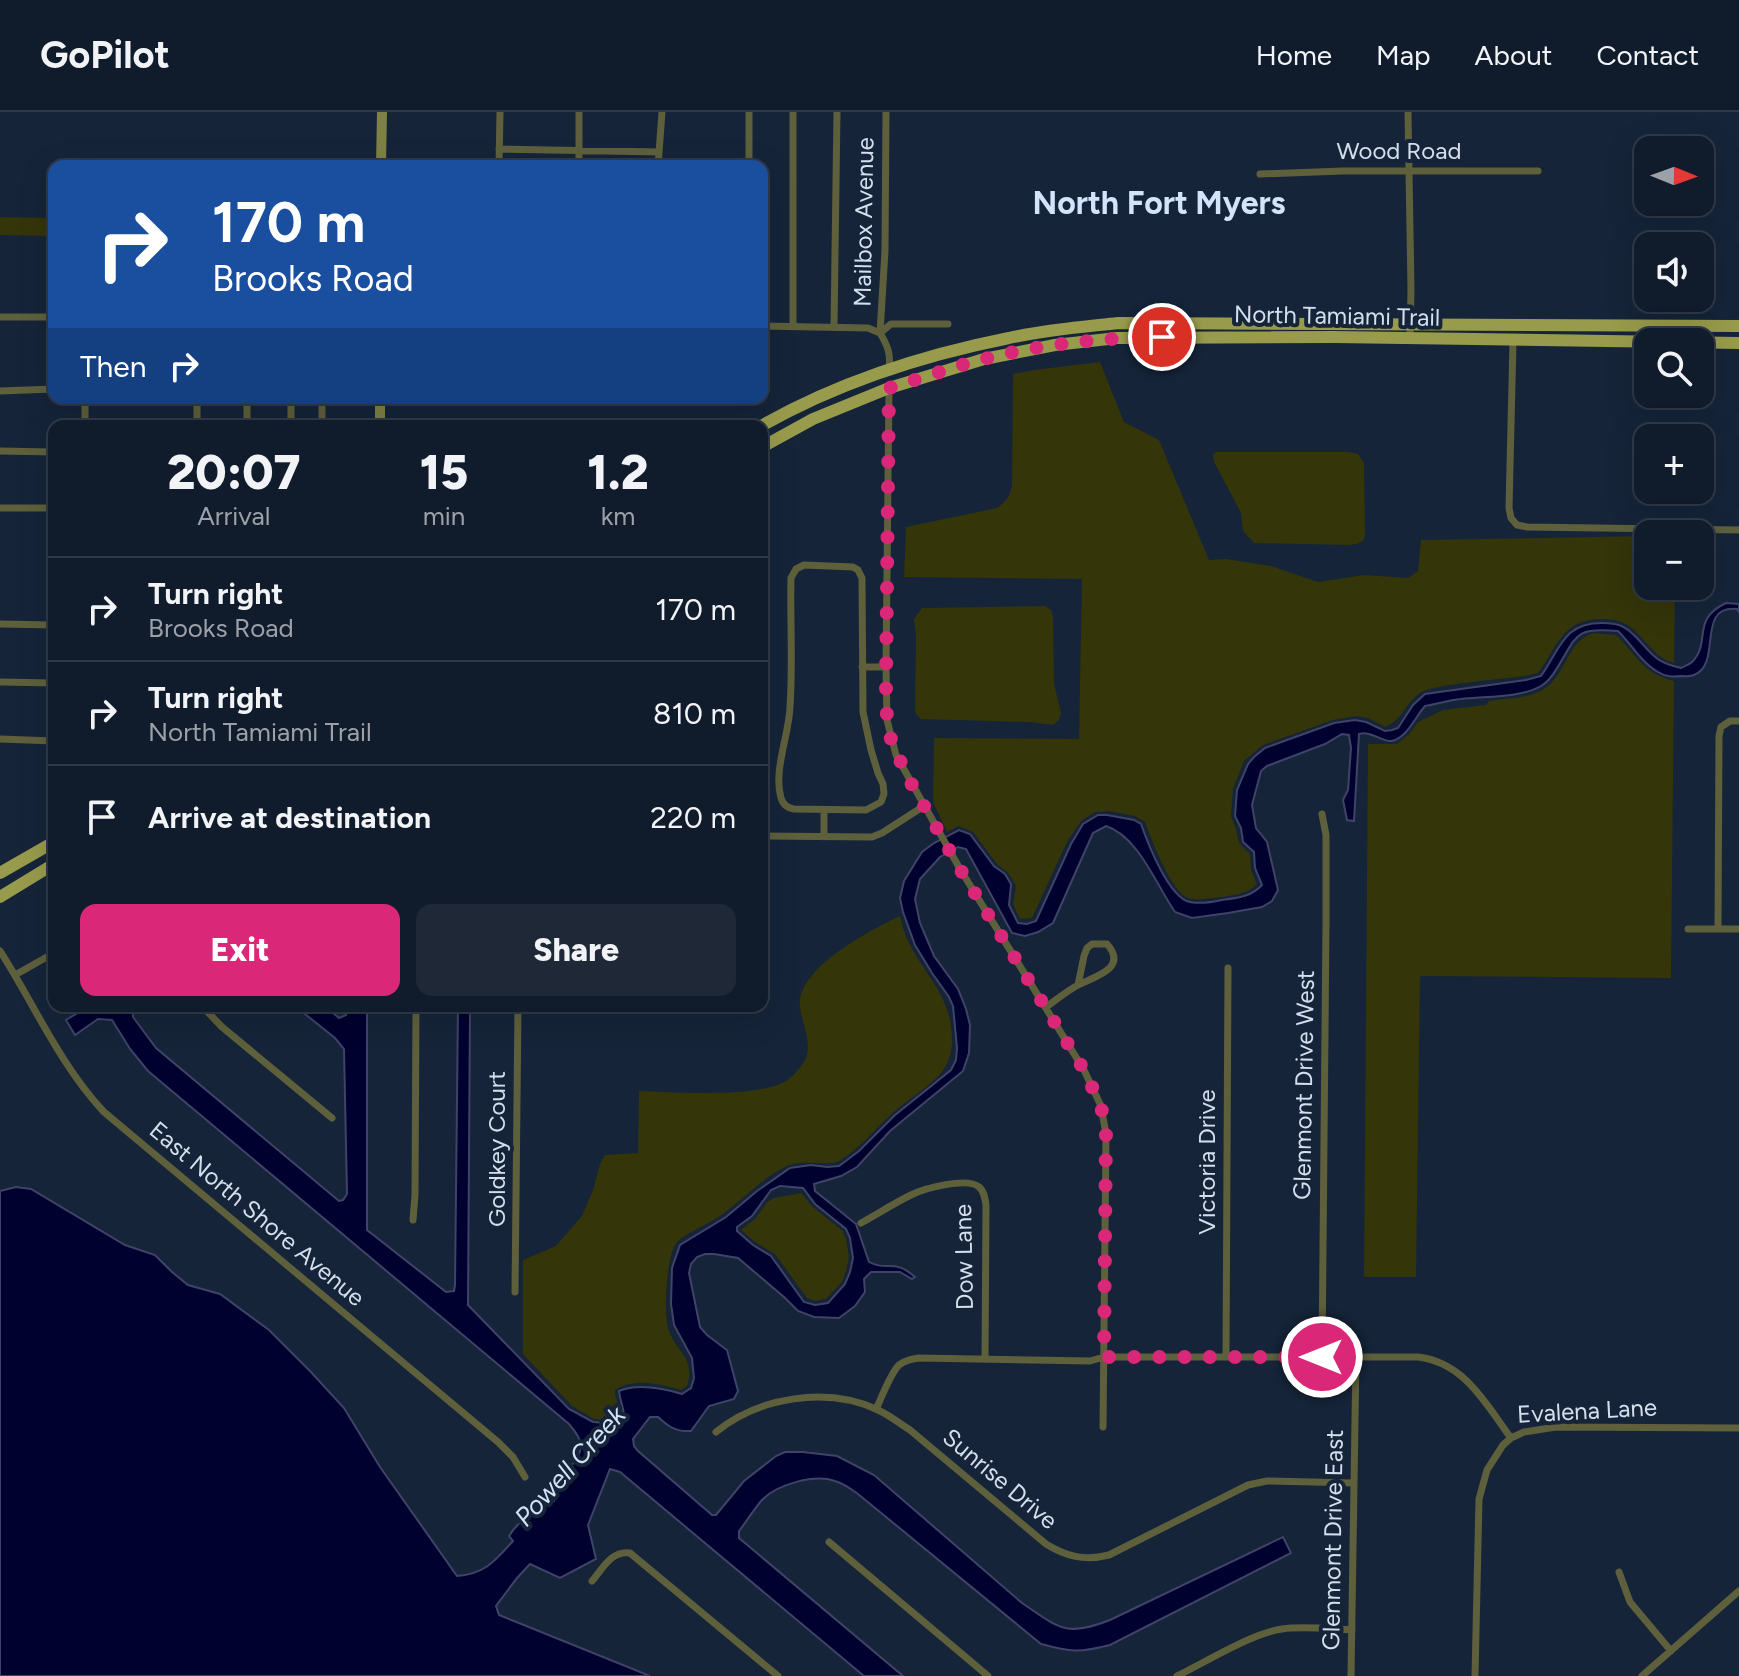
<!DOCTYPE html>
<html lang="en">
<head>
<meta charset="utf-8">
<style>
	:root { --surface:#101b2b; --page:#1e2837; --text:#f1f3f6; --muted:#9ca1a9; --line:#303947; --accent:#db2777 }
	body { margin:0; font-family:Figtree,sans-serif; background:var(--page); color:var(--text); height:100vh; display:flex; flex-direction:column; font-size:30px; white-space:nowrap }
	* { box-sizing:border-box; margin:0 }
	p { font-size:26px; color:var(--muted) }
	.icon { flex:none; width:44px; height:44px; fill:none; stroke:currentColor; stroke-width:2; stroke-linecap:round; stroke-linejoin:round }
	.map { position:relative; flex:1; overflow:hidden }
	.sheet { position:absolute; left:48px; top:308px; width:720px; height:592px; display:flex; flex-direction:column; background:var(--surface); border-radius:16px; box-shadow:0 8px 32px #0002,0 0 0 2px var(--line) }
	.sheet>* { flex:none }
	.top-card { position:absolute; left:48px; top:48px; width:720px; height:244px; border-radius:16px; box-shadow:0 8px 32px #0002,0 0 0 2px var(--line); background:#1a4fa0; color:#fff; overflow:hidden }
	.needle { width:52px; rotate:91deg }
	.fabs { position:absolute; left:1634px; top:24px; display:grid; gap:16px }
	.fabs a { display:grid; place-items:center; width:80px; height:80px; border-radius:16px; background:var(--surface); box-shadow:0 8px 32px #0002,0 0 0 2px var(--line); font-size:40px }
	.pin { position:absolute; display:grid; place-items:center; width:68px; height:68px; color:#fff; margin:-34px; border:4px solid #fff; border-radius:50%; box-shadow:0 2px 8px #0007 }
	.me { position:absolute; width:88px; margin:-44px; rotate:270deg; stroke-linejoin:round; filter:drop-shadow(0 0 6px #0008) }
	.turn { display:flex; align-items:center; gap:28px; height:168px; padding:0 32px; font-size:36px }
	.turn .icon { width:104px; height:104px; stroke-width:2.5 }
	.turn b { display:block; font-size:56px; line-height:68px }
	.then { display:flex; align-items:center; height:76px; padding:0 32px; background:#0003; gap:16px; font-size:30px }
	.eta { display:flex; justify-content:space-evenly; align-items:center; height:136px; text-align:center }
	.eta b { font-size:48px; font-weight:800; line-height:56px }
	.cta { display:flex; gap:16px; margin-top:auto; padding:16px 32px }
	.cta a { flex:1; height:92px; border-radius:16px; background:var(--accent); color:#fff; font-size:32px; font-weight:800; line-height:92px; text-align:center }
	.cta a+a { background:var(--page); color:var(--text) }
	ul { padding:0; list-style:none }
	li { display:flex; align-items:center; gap:24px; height:104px; padding:0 32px; border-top:2px solid var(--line) }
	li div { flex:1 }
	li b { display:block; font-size:30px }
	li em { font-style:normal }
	header { display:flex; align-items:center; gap:48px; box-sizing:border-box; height:112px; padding:0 40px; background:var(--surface); border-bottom:2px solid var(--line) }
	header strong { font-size:38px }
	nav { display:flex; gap:44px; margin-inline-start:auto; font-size:28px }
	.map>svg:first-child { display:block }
	.green { fill:#343509 }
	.water { fill:#00012f; stroke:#404368; stroke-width:2; fill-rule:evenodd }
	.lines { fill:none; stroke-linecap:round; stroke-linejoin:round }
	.street { stroke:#5e5f3b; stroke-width:7 }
	.secondary { stroke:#7e8145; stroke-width:10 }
	.primary { stroke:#989b4b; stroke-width:12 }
	.route { stroke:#db2777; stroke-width:14; stroke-dasharray:0 25.2 }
	.labels { text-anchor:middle; stroke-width:8; stroke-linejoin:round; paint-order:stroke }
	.street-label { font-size:24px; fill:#d4deec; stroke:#152439 }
	.water-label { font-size:26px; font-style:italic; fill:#d5e2f6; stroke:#152439 }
	.district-label { font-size:32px; font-weight:bold; fill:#d3e3fa; stroke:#152439 }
</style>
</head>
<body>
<header>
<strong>GoPilot</strong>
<nav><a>Home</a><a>Map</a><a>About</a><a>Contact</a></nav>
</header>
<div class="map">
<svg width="1739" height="1564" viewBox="0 0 1739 1564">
	<rect width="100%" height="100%" fill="#152439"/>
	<path class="green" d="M0,105L54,106V124L0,123Z
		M1100,250L1124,310L1159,328L1209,448L1226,447L1271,454L1318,470L1364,463L1408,466L1418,459L1421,428L1648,424V474H1675L1674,551C1658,547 1651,535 1640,524C1628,511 1619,507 1602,507C1562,507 1558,534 1538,561L1525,564C1505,567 1433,572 1420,581C1404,592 1405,606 1385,615L1368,606L1356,604L1333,608L1263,633L1244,649L1233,677L1231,704L1236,717L1239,731L1250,742L1251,758L1257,772C1247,782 1235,783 1222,785C1211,786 1193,790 1184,784C1169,773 1151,727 1145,710L1135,704L1108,699L1095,700L1081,709L1067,730L1032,806L1020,807L1013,792L1016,773L1008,761L997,752L973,720L958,714L947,720L933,690L934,626L1079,627L1082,467L904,465L906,415L997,396C1006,389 1010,385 1012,373L1013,262L1034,258Z
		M1216,340H1348L1358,342L1364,351L1365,424L1363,429L1356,432L1349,433L1254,431L1243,419L1241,401L1214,350L1213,343Z
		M1045,494L1051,498L1053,505L1054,571L1061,602L1058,609L1053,613L1030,610L921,607L916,602L915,597L916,524L914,507L922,496Z
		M1593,521L1616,523C1638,544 1642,561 1674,569L1671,866L1423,864L1420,865L1416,1165H1364L1368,632H1397L1409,622L1418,610L1443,598L1486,593L1489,589C1507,586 1528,587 1544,577C1567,562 1566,530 1593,521Z
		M900,804C902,812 904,820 907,827C921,857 947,881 951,914C953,928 953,942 945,955C936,971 910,986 895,999C877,1014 862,1035 841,1048C827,1056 804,1046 787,1054C763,1065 745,1086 724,1101C712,1111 687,1120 677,1130C666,1143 663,1204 669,1219C678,1242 696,1247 687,1274L681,1278C661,1272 633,1265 615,1278C615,1288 620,1295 620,1303L614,1308L594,1307L572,1294L523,1242V1148L556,1134L582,1104L593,1078L600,1052L605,1043L638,1041L639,979C673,980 763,987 789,967C794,963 802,954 805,948C815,927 795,903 801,882C812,849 870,818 900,804Z
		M801,1081L813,1095L843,1119L846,1127L849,1145L846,1159L842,1170L826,1187L815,1189L807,1186L775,1142L755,1130L741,1118L756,1106L767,1090L774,1086Z"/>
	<path class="water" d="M1726,491L1739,492V500L1737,497C1695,493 1723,552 1694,563C1689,565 1687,564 1682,564C1673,565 1666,565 1658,560C1642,551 1631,532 1618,519C1575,515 1578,522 1557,556C1553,563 1548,570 1541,574C1521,586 1484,584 1461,587C1449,588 1437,592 1425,594C1416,604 1408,623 1395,628C1385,633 1372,618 1359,622L1354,709L1347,708L1343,688L1348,678L1351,636L1349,623L1342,622L1325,632L1267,654L1261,659L1252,693L1256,716L1267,730L1278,778L1272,789L1262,795L1228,801L1192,806L1175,800C1157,774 1138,724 1106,714L1093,721L1053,811L1038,820L1025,824L1012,821L966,737L958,735L940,745L920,767L915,787L920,811L934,844L958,877L966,897L970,913L969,941L963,959L890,1019L857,1055L841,1064L814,1072L815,1079L856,1112L869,1150C887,1160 894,1146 915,1165L912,1167L900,1160H871L864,1167L865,1180L855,1194L839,1206L814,1205L798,1199L784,1185L738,1146L714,1142H705L697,1145L691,1152L689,1161L700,1215L707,1223L727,1238L738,1279L734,1287L709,1294L691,1319C676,1320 669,1315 658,1305H650L633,1327L634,1334L638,1339L712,1403H716L744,1369L776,1344L785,1340H803L837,1344L874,1363L1022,1491C1060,1517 1066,1525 1110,1508L1283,1425L1291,1441L1110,1533C1079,1541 1071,1540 1041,1532L858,1382C851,1377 843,1371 835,1369C815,1362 777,1372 762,1388C754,1397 747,1409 739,1419V1426L903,1564H864L620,1360L610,1357L588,1413L596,1447L560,1466L530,1452L517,1466L496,1494L499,1503L650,1564H0V1079L16,1075L31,1077L125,1133L155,1143L172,1160L188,1173L220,1182L269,1218L310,1259L344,1296L380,1355L457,1464C485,1462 495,1449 513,1429L509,1424C520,1406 536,1399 554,1389C558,1381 560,1372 565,1364C578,1341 591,1337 569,1312L148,959L130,937L112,908L98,907L75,923L66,908L89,894H132L133,905L156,936L339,1089L343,1088L347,1082L344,937L335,926L295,894H325L339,906L346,903V894H367V1118L446,1180L454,1179L455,1173L458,894H470L468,1193L569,1297L593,1310L617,1312L624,1305C624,1295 620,1290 619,1279C638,1271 662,1276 682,1282L691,1276L694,1266L692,1246L674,1213L671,1192L672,1156L680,1133L726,1105L757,1079L790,1056L811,1053L827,1055L839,1054L859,1039L895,1003L951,958L956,948L957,936L953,894L949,885L932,861L915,833L903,800L900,786L904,769L922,740L934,731L959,718L970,722L994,754L1005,762L1011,772L1009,793L1018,811L1027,812L1036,809L1071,732L1083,712L1098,703H1107L1134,708L1141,712C1148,732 1169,786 1190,790C1200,792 1213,790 1222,788C1237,786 1251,785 1262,773L1255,756L1254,740L1243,730L1241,716L1235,704L1237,678L1248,652L1254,645L1265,636L1334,611L1355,608L1366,610L1385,619L1392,618L1398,616L1413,593L1425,582L1526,568L1541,564C1560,537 1564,510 1603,511C1618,511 1625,514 1636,525C1653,543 1655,550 1681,556C1685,554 1689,553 1692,550C1712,530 1690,508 1726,491ZM780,1074L803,1076L815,1092L846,1117L850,1126L853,1146L850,1160L845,1172L828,1191L815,1193L804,1190L771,1144L753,1133L737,1119V1115L752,1104L771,1078Z"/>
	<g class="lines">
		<path class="street" d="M1408,0L1411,178L1410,226
			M499,37L659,40
			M499,54L500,0
			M579,54V0
			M658,54L662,0
			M749,54V0
			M1260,62L1342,59H1538
			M0,205H54
			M762,214L868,216L880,221
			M793,214V0
			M834,215L837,0
			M880,221L885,139L886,0
			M880,221L891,212H948
			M880,221C888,234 891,243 889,257
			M1513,229L1509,396L1511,406L1517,413L1527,415L1739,418
			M889,276L886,555L887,608L896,643L960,757L1084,958L1101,994L1106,1022L1103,1315
			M0,279L54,277
			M322,286V314
			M85,314V286
			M197,314V286
			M247,314V286
			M291,314V286
			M0,339L54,340
			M0,396H54
			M804,453L853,455L858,458L862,466L863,600L871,638L878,661L883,672L884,682L881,690L866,698L794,697C787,696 783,693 781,686C773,659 789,623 790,595C793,552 790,509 791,466L796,457Z
			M0,512L54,513
			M862,555H886
			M0,570L54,571
			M0,627L54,629
			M1322,702L1326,723V812L1322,1245
			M762,724L872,725L882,721L924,694
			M824,725V698
			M1688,817H1739
			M1718,817L1719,624L1721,615L1730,609H1739
			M0,839C34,892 60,953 104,1000L498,1330L513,1345L525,1365
			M15,863L54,841
			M202,894L222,915L332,1006
			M1046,895C1056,888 1067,879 1078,873C1093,865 1129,857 1107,832H1092L1087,836L1084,844L1078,873
			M413,1108L415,1083L416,894
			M861,1111C878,1102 894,1091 911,1083C925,1076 967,1065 979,1075C984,1079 985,1086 986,1093L985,1247
			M515,1180L518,894
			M1226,1244L1228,856
			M876,1297C882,1285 890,1262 899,1253C905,1248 912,1247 919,1246L1090,1249L1104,1245H1418C1464,1250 1486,1292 1511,1326
			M716,1320C759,1285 827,1274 878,1298C889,1303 899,1311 910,1318L1046,1432C1067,1445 1085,1449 1109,1443L1248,1373L1267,1369L1354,1371
			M829,1430L988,1564
			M1619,1460L1630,1490L1671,1539
			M592,1469C603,1456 612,1438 630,1441L778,1564
			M1177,1564C1206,1550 1252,1521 1282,1517C1304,1514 1329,1517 1352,1518
			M1351,1564L1356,1245
			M1475,1564L1479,1387L1487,1358L1503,1333L1511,1326L1524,1320L1556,1315L1739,1316
			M1642,1564L1739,1479"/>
		<path class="secondary" d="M381,54L382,0
			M380,314V286"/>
		<path class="primary" d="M761,314C837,271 923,243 1009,226C1045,218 1082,215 1118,211L1739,214
			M762,335L813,307L889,276L984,247L1055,233L1117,226L1334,225L1739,231
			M0,761L54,730
			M0,785L54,752"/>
	</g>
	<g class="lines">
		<path class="route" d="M1162,225C1102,226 1042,232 984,247C952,255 920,267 889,276L886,576L887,608L892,632L911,671L960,757L1084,958L1101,994L1106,1022L1104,1245H1322"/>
	</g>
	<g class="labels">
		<g class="street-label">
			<text x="1399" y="47">Wood Road</text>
			<text transform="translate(864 110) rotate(-89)" y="8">Mailbox Avenue</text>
			<text transform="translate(1337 204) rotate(1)" y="8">North Tamiami Trail</text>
			<text transform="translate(1304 973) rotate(-89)" y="8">Glenmont Drive West</text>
			<text transform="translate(497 1037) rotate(-90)" y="8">Goldkey Court</text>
			<text transform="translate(1207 1050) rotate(-90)" y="8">Victoria Drive</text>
			<text transform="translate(257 1102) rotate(40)" y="8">East North Shore Avenue</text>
			<text transform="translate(964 1145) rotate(-91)" y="8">Dow Lane</text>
			<text transform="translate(1587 1299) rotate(-3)" y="8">Evalena Lane</text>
			<text transform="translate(1000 1367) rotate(40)" y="8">Sunrise Drive</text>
			<text transform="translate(1333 1428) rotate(-89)" y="8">Glenmont Drive East</text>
		</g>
		<g class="water-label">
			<text transform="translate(570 1354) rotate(-48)" y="9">Powell Creek</text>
		</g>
		<g class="district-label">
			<text x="1159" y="102">North Fort Myers</text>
		</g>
	</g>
</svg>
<div class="fabs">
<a><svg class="needle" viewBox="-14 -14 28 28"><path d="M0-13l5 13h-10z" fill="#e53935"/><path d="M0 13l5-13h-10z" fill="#9ca1a9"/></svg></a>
<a><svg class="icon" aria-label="sound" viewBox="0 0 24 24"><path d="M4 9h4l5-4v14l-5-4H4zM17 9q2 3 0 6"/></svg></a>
<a><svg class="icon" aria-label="search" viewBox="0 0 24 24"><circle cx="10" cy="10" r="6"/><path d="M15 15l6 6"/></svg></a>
<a>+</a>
<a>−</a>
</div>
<div class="pin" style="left:1162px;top:225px;background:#d93025"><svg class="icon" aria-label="arrive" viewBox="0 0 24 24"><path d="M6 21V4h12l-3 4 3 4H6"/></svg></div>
<svg class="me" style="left:1322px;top:1245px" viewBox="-20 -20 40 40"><circle r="17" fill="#db2777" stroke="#fff" stroke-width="3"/><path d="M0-11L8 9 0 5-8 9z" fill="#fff"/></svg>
<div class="top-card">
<div class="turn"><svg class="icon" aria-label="right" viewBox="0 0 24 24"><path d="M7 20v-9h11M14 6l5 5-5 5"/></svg><div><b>170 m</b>Brooks Road</div></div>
<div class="then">Then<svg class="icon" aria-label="right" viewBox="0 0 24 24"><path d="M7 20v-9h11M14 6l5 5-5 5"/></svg></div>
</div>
<section class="sheet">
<div class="eta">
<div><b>20:07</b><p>Arrival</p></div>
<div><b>15</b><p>min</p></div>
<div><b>1.2</b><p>km</p></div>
</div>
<ul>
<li><svg class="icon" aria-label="right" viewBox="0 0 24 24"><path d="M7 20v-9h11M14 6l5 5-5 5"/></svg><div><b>Turn right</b><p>Brooks Road</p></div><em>170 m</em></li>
<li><svg class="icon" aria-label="right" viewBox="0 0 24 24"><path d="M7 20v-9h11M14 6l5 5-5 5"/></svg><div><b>Turn right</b><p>North Tamiami Trail</p></div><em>810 m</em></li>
<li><svg class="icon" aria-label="arrive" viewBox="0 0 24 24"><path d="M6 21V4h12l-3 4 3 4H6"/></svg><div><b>Arrive at destination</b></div><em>220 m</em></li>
</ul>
<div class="cta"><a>Exit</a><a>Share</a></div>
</section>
</div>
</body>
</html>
